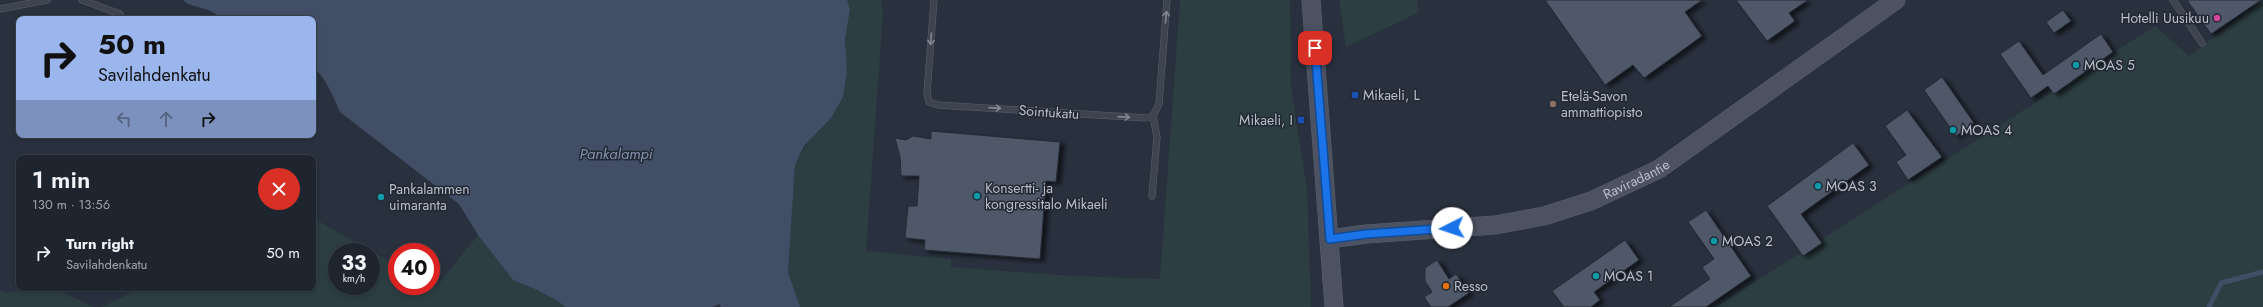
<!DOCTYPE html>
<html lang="en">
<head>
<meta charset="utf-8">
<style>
	:root { --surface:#1f252f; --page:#272d37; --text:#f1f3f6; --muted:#a1a5aa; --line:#3c424b }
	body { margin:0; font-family:Jost,sans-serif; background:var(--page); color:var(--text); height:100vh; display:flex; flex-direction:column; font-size:15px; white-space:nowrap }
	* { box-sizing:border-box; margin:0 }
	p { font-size:13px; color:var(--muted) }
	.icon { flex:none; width:22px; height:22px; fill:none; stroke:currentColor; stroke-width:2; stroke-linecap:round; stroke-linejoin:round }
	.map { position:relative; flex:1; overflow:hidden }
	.details { position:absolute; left:16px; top:155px; width:300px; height:136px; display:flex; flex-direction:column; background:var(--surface); border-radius:8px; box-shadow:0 2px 6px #0003,0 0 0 1px var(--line) }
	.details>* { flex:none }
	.guide { position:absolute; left:16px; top:16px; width:300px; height:122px; border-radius:8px; box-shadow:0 2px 6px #0003,0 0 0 1px var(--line); background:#9bb6ed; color:#111; overflow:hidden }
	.speed { position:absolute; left:328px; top:243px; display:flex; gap:8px; font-size:20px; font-weight:700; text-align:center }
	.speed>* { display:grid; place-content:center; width:52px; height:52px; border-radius:50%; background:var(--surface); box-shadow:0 2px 6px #0003,0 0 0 1px var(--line); line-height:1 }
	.speed small { font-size:10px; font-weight:400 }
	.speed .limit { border:6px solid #d22; background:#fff; color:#111 }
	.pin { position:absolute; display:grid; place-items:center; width:34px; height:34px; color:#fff; margin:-17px; border-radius:8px; box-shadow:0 2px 6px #0006 }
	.me { position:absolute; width:44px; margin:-22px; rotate:266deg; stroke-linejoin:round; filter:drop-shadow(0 0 3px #0008) }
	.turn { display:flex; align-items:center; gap:14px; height:84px; padding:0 16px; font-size:18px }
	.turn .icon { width:52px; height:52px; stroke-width:2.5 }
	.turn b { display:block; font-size:28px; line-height:34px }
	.lanes { display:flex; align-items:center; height:38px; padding:0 16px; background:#0003; justify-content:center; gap:20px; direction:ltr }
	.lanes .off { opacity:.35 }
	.round { display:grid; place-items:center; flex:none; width:42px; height:42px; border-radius:21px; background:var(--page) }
	.summary { display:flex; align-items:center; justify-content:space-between; height:68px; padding:0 16px }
	h1 { font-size:24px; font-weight:600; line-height:30px }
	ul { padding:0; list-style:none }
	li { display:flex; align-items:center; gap:12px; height:60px; padding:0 16px }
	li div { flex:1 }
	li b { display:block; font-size:15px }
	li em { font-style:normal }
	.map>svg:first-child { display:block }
	.green { fill:#2c3e41; fill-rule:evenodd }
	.water { fill:#414e66 }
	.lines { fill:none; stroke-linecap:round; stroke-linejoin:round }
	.stream { stroke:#414e66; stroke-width:5 }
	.building { fill:#505867; stroke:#242a36; filter:url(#shadow) }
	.lane-casing { stroke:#5b616c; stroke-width:7 }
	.secondary-casing { stroke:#5b616c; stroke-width:19 }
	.lane { stroke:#3d434f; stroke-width:6 }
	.secondary { stroke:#4c5262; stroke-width:18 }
	.oneway { stroke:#828792 }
	.route-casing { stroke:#114b97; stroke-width:10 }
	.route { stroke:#1a73e8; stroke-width:7 }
	.hotel-dot { fill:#d1479c; stroke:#222834; stroke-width:1.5 }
	.culture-dot { fill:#0f9aa8; stroke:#222834; stroke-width:1.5 }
	.transit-dot { fill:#1a4fb4; stroke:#222834; stroke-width:1.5 }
	.education-dot { fill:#8d6e63; stroke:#222834; stroke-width:1.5 }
	.food-dot { fill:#e8710a; stroke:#222834; stroke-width:1.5 }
	.labels { text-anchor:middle; stroke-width:3; stroke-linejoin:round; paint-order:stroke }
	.poi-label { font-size:14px; fill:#babfc9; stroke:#222834; text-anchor:start }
	.street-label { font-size:14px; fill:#babfc9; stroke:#222834 }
	.water-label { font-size:15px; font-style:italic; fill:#8594ad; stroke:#222834 }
</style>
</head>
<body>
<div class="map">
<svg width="2263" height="307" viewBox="0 0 2263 307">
	<defs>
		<filter id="shadow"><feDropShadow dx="4.5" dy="2.5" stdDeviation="2" flood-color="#0009"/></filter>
	</defs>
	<rect width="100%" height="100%" fill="#29313f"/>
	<path class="green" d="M847,0H881L883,12L866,251L951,259V267L1073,276L1160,279L1180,0H1290L1291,87L1307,189L1311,307H800L788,272L795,165L808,142L831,118L847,72L845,40L850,9Z
		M1339,0H1417L1418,13L1346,47Z
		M2263,0V307H1716L2155,26L2189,56Z
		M313,218L397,266V286H431L435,288L478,235L513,280L535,289L558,301L565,307H102L140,288H313ZM337,252H371V286H337Z
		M34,288H55L93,307H0V290L8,293Z"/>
	<path class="water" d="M183,0H847L850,9L845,40L847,72L843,97L831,118L804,146L795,165L788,272L800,307H721L719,304L713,307H565L558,301L535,289L513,280L478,235L459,204L340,112C333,96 326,78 313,67V19H224L211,11L188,4Z"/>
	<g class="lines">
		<path class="stream" d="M2209,307L2221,283L2263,272"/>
	</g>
	<path class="building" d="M1545,0H1702L1685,12L1702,36L1644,78L1633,65L1605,85Z
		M1736,0H1808L1789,13L1795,21L1767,41Z
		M2187,0H2261L2211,34Z
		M2063,10L2071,21L2054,33L2046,22Z
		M2101,34L2113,52L2054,94L2048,86L2031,98L2000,54L2019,41L2043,75Z
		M1942,77L1974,123L1956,136L1924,90Z
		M1907,110L1942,157L1908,180L1896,162L1906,155L1885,126Z
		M931,131L1060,142L1056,182L1046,181L1040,259L924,250L925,240L905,238L908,206H917L919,176H901L900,157L895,138L906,140L913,136L931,139Z
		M1853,143L1869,165L1801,214L1822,243L1803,256L1767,206Z
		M1706,210L1751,276L1706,307H1669L1710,279L1702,267L1714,259L1688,222Z
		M1625,240L1639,260L1594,292L1600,300L1591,307H1564L1552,291Z
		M1437,260L1449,279L1456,274L1469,293L1448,307H1431L1424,297L1432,292L1425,281V268Z"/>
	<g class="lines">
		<defs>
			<path id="lane" d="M82,0L120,14L122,19
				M934,0L927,93L929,102L938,105L1146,118L1153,116L1159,104L1167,0
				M2173,0L2202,43
				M0,9L47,0
				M1152,196L1157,137L1153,116"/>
			<g id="secondary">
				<path d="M1311,0L1334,307"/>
				<path id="s1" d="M1330,239L1366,234L1495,225L1544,216L1591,201L1659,169L1896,0"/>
			</g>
		</defs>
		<use href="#lane" class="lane-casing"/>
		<use href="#secondary" class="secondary-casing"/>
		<use href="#lane" class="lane"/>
		<use href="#secondary" class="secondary"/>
	</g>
	<defs><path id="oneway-shaft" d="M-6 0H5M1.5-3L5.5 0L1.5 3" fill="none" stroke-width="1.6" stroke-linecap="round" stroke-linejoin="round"/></defs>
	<g class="oneway">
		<use href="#oneway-shaft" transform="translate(1166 17) rotate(-85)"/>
		<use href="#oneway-shaft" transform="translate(931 39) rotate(94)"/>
		<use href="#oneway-shaft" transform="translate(995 108) rotate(4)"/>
		<use href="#oneway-shaft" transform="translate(1124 117) rotate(4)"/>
	</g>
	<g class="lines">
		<defs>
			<path id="route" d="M1315,48L1330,239L1366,234L1452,228"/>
		</defs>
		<use href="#route" class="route-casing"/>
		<use href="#route" class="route"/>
	</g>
	<circle class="hotel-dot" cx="2217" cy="18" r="4"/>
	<g class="culture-dot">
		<circle cx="2076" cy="65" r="4"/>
		<circle cx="1953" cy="130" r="4"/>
		<circle cx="1818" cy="186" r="4"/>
		<circle cx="977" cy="196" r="4"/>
		<circle cx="381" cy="197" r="4"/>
		<circle cx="1714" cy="241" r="4"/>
		<circle cx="1596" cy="276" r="4"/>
	</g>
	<g class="transit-dot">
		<rect x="1351" y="91" width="8" height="8" rx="2"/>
		<rect x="1297" y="116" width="8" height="8" rx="2"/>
	</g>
	<circle class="education-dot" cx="1553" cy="104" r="4"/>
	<circle class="food-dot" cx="1446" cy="286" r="4"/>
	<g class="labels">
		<g class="poi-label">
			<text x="2209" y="23" text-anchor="end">Hotelli Uusikuu</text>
			<text x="2084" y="70">MOAS 5</text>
			<text x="1363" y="100">Mikaeli, L</text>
			<text x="1561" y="101">Etelä-Savon<tspan x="1561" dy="16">ammattiopisto</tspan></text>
			<text x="1293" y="125" text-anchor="end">Mikaeli, I</text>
			<text x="1961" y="135">MOAS 4</text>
			<text x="1826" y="191">MOAS 3</text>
			<text x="985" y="193">Konsertti- ja<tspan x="985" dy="16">kongressitalo Mikaeli</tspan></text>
			<text x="389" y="194">Pankalammen<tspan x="389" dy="16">uimaranta</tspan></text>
			<text x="1722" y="246">MOAS 2</text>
			<text x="1604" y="281">MOAS 1</text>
			<text x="1454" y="291">Resso</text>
		</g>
		<g class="street-label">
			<text transform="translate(1049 112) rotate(4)" y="5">Sointukatu</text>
			<text dy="5" stroke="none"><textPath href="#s1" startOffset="315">Raviradantie</textPath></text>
		</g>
		<g class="water-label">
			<text x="616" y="159">Pankalampi</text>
		</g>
	</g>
</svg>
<div class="speed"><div>33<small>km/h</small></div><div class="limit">40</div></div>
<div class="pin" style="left:1315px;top:48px;background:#d93025"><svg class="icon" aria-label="arrive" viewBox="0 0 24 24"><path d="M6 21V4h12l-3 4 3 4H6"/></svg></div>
<svg class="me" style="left:1452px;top:228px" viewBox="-20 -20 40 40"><circle r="19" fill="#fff"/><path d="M0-13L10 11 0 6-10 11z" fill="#1a73e8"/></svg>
<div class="guide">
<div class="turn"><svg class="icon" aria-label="right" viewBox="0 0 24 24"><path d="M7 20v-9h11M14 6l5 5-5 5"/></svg><div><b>50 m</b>Savilahdenkatu</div></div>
<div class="lanes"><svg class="icon off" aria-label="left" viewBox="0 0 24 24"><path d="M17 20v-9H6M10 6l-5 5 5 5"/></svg><svg class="icon off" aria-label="ahead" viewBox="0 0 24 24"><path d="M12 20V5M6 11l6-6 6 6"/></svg><svg class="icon" aria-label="right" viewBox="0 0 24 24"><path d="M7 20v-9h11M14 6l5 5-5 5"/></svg></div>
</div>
<section class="details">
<div class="summary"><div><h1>1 min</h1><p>130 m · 13:56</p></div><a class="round" style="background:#d93025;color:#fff"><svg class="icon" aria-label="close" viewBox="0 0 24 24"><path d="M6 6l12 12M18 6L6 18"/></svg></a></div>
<ul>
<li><svg class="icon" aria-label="right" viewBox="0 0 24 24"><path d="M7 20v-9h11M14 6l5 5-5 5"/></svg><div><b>Turn right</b><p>Savilahdenkatu</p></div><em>50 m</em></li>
</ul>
</section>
</div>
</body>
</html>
